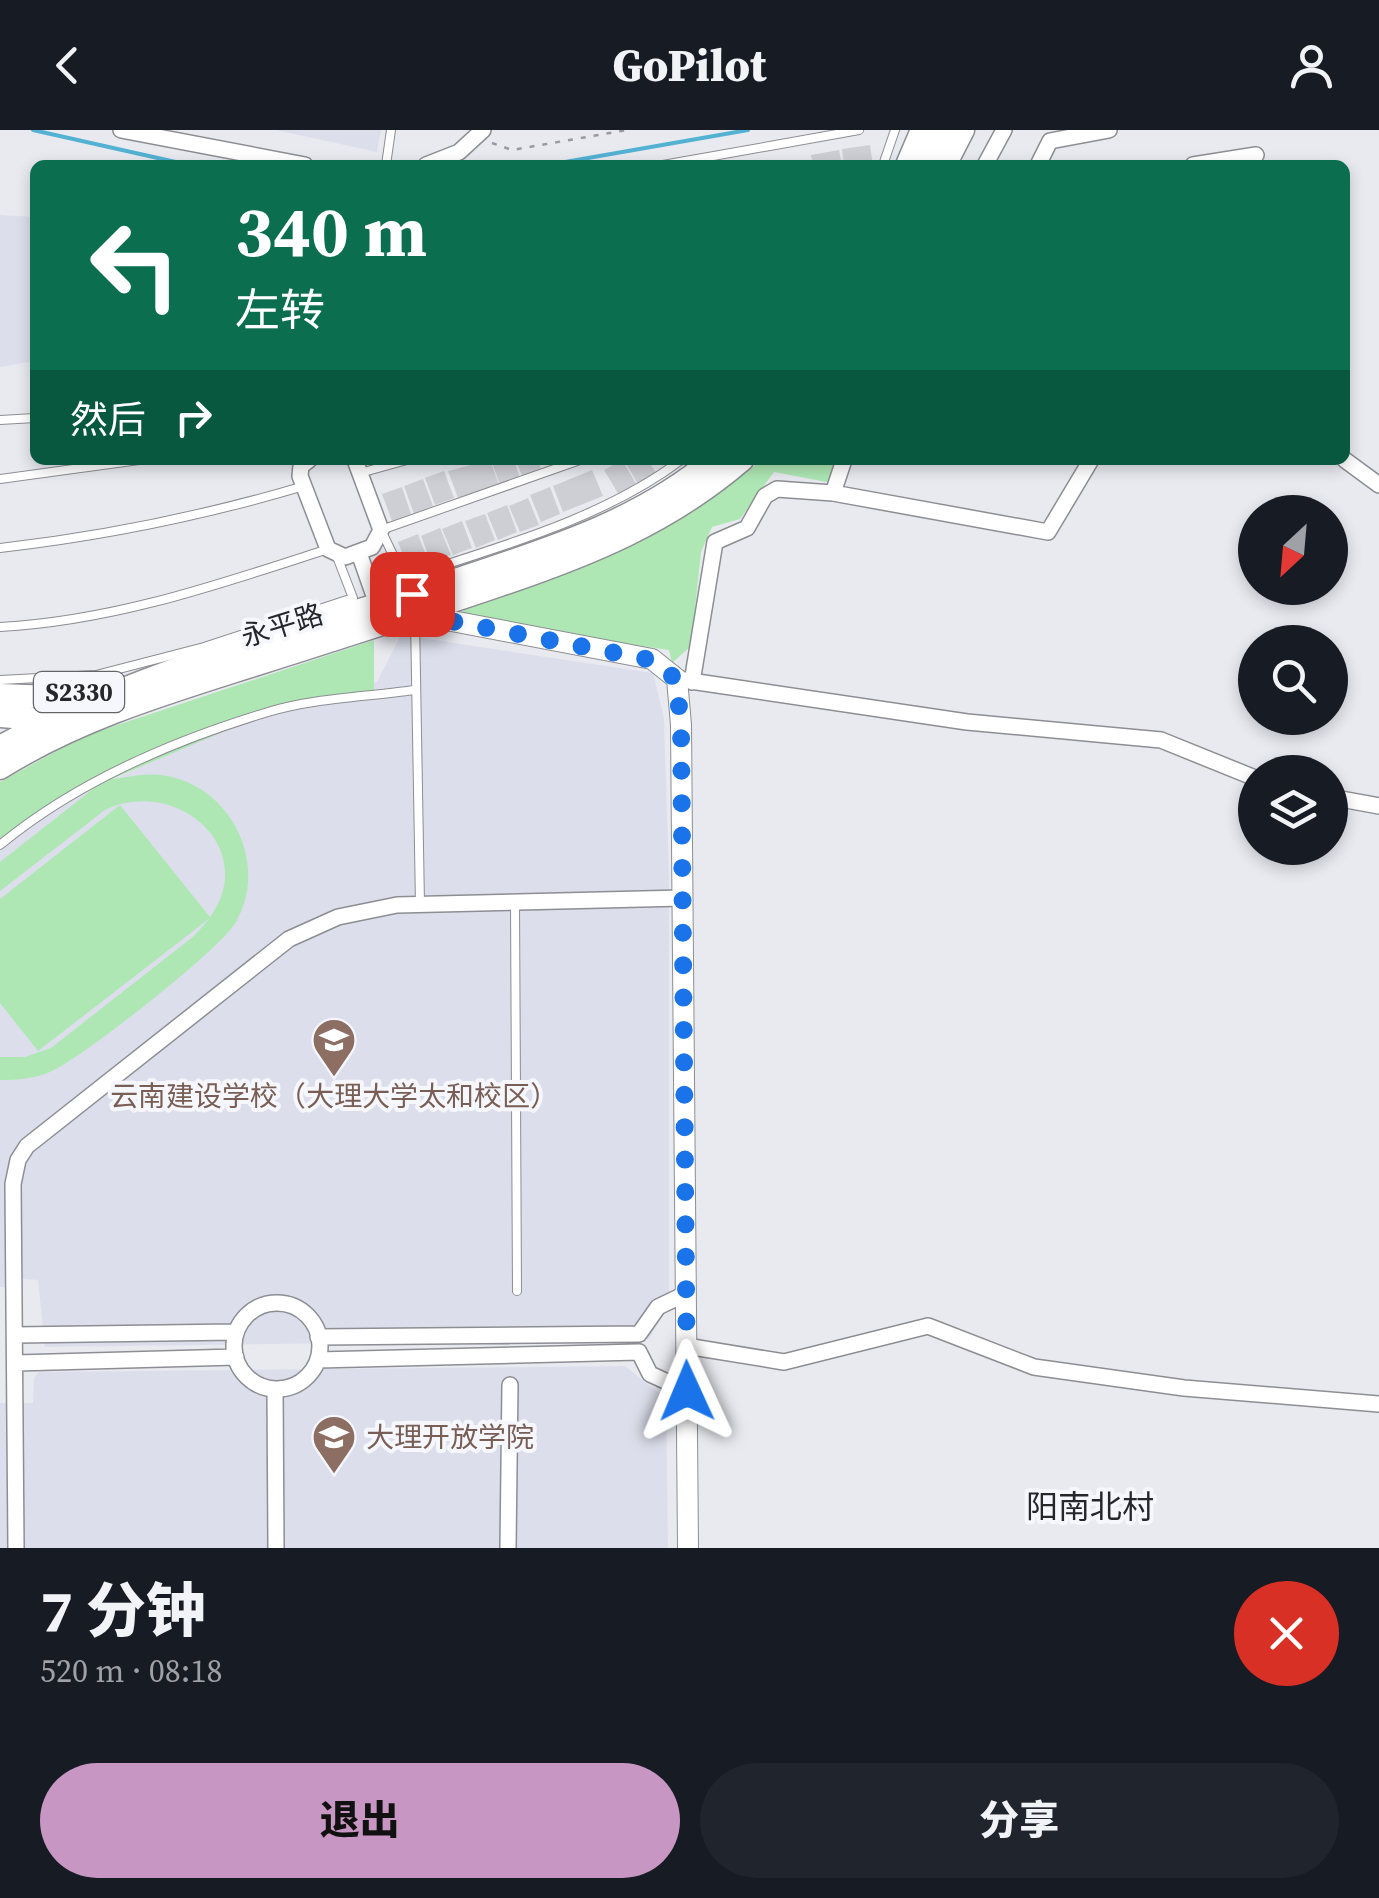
<!DOCTYPE html>
<html lang="zh">
<head>
<meta charset="utf-8">
<style>
	:root { --surface:#171b24; --page:#20242c; --text:#f1f3f6; --muted:#9ea1a6; --accent:#c896c2 }
	body { margin:0; font-family:"Source Serif 4","Noto Sans SC",serif; background:var(--page); color:var(--text); height:100vh; display:flex; flex-direction:column; font-size:38px; white-space:nowrap }
	* { box-sizing:border-box; margin:0 }
	p { font-size:32px; color:var(--muted) }
	.icon { flex:none; width:55px; height:55px; fill:none; stroke:currentColor; stroke-width:2; stroke-linecap:round; stroke-linejoin:round }
	.map { position:relative; height:1418px; overflow:hidden }
	.drawer { display:flex; flex-direction:column; background:var(--surface); flex:1 }
	.drawer>* { flex:none }
	.guide { position:absolute; left:30px; top:30px; width:1320px; height:305px; border-radius:15px; box-shadow:0 5px 15px #0003; background:#0b6e4f; color:#fff; overflow:hidden }
	.needle { width:65px; rotate:206deg }
	.tools { position:absolute; left:1238px; top:365px; display:grid; gap:20px }
	.tools a { display:grid; place-items:center; width:110px; height:110px; border-radius:50%; background:var(--surface); box-shadow:0 5px 15px #0003; font-size:50px }
	.pin { position:absolute; display:grid; place-items:center; width:85px; height:85px; color:#fff; margin:-42px; border-radius:20px; box-shadow:0 5px 15px #0006 }
	.me { position:absolute; width:110px; margin:-55px; rotate:359deg; stroke-linejoin:round; filter:drop-shadow(0 0 8px #0008) }
	.turn { display:flex; align-items:center; gap:35px; height:210px; padding:0 40px; font-size:45px }
	.turn .icon { width:130px; height:130px; stroke-width:2.5 }
	.turn b { display:block; font-size:70px; line-height:85px }
	.then { display:flex; align-items:center; height:95px; padding:0 40px; background:#0003; gap:20px; font-size:38px }
	.round { display:grid; place-items:center; flex:none; width:105px; height:105px; border-radius:52px; background:var(--page) }
	.head { display:flex; align-items:center; justify-content:space-between; height:170px; padding:0 40px }
	h1 { font-size:60px; font-weight:800; line-height:75px }
	.cta { display:flex; gap:20px; margin-top:auto; padding:20px 40px }
	.cta a { flex:1; height:115px; border-radius:60px; background:var(--accent); color:#111; font-size:40px; font-weight:800; line-height:115px; text-align:center }
	.cta a+a { background:var(--page); color:var(--text) }
	header { display:flex; justify-content:space-between; align-items:center; height:130px; padding:0 40px; background:var(--surface); font-size:45px; font-weight:800 }
	.map>svg:first-child { display:block }
	.built { fill:#dcdeeb }
	.green { fill:#aee7b4 }
	.lines { fill:none; stroke-linecap:round; stroke-linejoin:round }
	.stream { stroke:#53b1d2; stroke-width:4 }
	.building { fill:#cecfd5 }
	.lane-casing { stroke:#8d8e93; stroke-width:10 }
	.street-casing { stroke:#8d8e93; stroke-width:18 }
	.secondary-casing { stroke:#8d8e93; stroke-width:22 }
	.primary-casing { stroke:#8d8e93; stroke-width:25 }
	.path { stroke:#999a9f; stroke-width:2.5; stroke-dasharray:5 8; stroke-linecap:butt }
	.lane { stroke:#fff; stroke-width:8 }
	.street { stroke:#fff; stroke-width:15 }
	.secondary { stroke:#fff; stroke-width:20 }
	.primary { stroke:#fff; stroke-width:22 }
	.route { stroke:#1a73e8; stroke-width:18; stroke-dasharray:0 32.4 }
	.labels { text-anchor:middle; stroke-width:8; stroke-linejoin:round; paint-order:stroke }
	.shield { fill:#f6f7fd; stroke:#646569; stroke-width:2.5 }
	.shield-label { font-size:25px; font-weight:bold; fill:#262729 }
	.street-label { font-size:28px; fill:#262729; stroke:#f6f7fd }
	.education-label { font-size:28px; fill:#785e54; stroke:#f6f7fd }
	.quarter-label { font-size:32px; fill:#262729; stroke:#f6f7fd }
</style>
</head>
<body>
<header><svg class="icon" aria-label="back" viewBox="0 0 24 24"><path d="M15 5l-7 7 7 7"/></svg>GoPilot<svg class="icon" aria-label="person" viewBox="0 0 24 24"><circle cx="12" cy="8" r="4"/><path d="M4 21q1-7 8-7t8 7"/></svg></header>
<div class="map">
<svg width="1379" height="1418" viewBox="0 0 1379 1418">
	<rect width="100%" height="100%" fill="#e9eaf0"/>
	<path class="built" d="M276,0H381L377,22Z
		M0,85L35,87V231L0,237Z
		M401,505L653,543L664,588L669,747V1174L649,1209L45,1217L38,1150L12,1148L11,1157H0V719L39,684L286,570L377,552Z
		M625,1236L666,1269L668,1418H0V1273H33L34,1248L39,1242Z"/>
	<path class="green" d="M761,330H842L832,353L774,342L740,389L712,397L701,422L691,516L672,533L669,520L467,490L463,480C574,441 670,408 761,330Z
		M374,510V562L253,589L112,649C131,647 151,641 172,647C234,662 268,736 236,792C219,821 84,926 52,941C35,949 18,950 0,950V927H25L51,918L194,806L210,788L38,921L0,873V769L120,675L210,787C260,718 176,646 105,680L0,761V732L93,659L24,692L0,713V652L84,606Z"/>
	<g class="lines">
		<path class="stream" d="M33,0L189,35
			M548,35L748,0"/>
	</g>
	<path class="building" d="M870,15L873,35H844L842,19Z
		M839,20L842,35H813L811,25Z
		M490,330L499,355L458,368L448,341Z
		M491,330H514L520,348L500,355Z
		M516,330H538L541,339L522,346Z
		M622,330L637,355L619,365L604,340Z
		M624,330H648L656,343L638,354Z
		M592,340L603,366L563,382L553,356Z
		M444,341L454,368L435,375L425,348Z
		M423,349L433,376L414,384L404,356Z
		M402,357L411,384L392,391L382,364Z
		M550,357L560,384L541,392L530,365Z
		M528,368L539,395L520,402L509,376Z
		M507,375L517,402L498,410L487,383Z
		M485,384L495,410L476,418L465,391Z
		M462,391L472,418L453,425L442,399Z
		M440,398L451,425L431,432L421,406Z
		M418,404L428,431L409,439L398,412Z"/>
	<g class="lines">
		<defs>
			<path id="lane" d="M386,35L391,0
				M663,35L859,0
				M883,35L895,0
				M0,290L35,288
				M580,330L381,400L404,448C496,418 603,389 681,330
				M360,343L407,330
				M0,349L139,330
				M0,418C105,406 203,386 304,356
				M415,489L420,774
				M0,497C114,491 220,454 328,419
				M0,550L96,545L204,517L353,468L336,424
				M0,715C75,653 175,610 268,582C314,568 367,567 414,560
				M515,773L517,1161"/>
			<path id="street" d="M121,0L305,35
				M426,35L459,22L483,0
				M985,35L1004,0
				M1038,35L1050,11L1109,0
				M1193,35L1256,25
				M309,330L301,336L300,346L328,419L345,427L372,417L381,400L355,330
				M844,330L833,363L1048,402L1091,330
				M1345,330L1379,355
				M359,423L379,480
				M677,549L967,592L1161,610L1255,648
				M692,552L715,412L747,398L765,366L777,359L833,363
				M1330,667L1379,676
				M234 1216a43 43 0 1 1 86 0a43 43 0 1 1-86 0Z
				M15,1205L236,1202
				M318,1207L639,1204L658,1177L685,1164
				M686,1216L784,1232L928,1196L1034,1237L1184,1258L1379,1274
				M318,1230L639,1222L650,1244L687,1261
				M16,1233L236,1227
				M275,1259L276,1418
				M16,1418L13,1054L18,1030L27,1016L289,809L338,787L397,775L683,768
				M508,1418L510,1255"/>
			<path id="secondary" d="M415,484L652,529L677,549L681,595L688,1418"/>
			<path id="primary" d="M907,35L922,0
				M928,35L942,0
				M945,35L963,0
				M0,565L51,567L109,557
				M0,586L51,590
				M0,617C142,538 305,500 458,449C546,420 640,391 712,330
				M0,638C78,589 166,563 254,535C336,509 418,483 500,455C589,425 670,392 742,330"/>
		</defs>
		<use href="#lane" class="lane-casing"/>
		<use href="#street" class="street-casing"/>
		<use href="#secondary" class="secondary-casing"/>
		<use href="#primary" class="primary-casing"/>
		<path class="path" d="M492,13L512,20L627,0"/>
		<use href="#lane" class="lane"/>
		<use href="#street" class="street"/>
		<use href="#secondary" class="secondary"/>
		<use href="#primary" class="primary"/>
	</g>
	<g class="lines">
		<path class="route" d="M412,464L378,476L383,495L415,484L652,530L676,549L681,595L687,1261"/>
	</g>
	<defs>
		<symbol id="university-pin" viewBox="-11 -11 22 30"><path d="M0 17L-7.5 6A9.5 9.5 0 1 1 7.5 6Z" fill="#8d6e63" stroke="#f6f7fd"/><path d="M0-5L7-2L0 1L-7-2ZM-4 1L0 2.5L4 1V4Q0 6-4 4Z" fill="#fff"/></symbol>
	</defs>
	<g fill-rule="evenodd">
		<use href="#university-pin" x="309" y="885" width="50" height="68"/>
		<use href="#university-pin" x="309" y="1282" width="50" height="68"/>
	</g>
	<g class="labels">
		<rect class="shield" x="34" y="542" width="90" height="40" rx="8"/>
		<g class="shield-label">
			<text x="79" y="571">S2330</text>
		</g>
		<g class="street-label">
			<text transform="translate(282 495) rotate(-17)" y="10">永平路</text>
		</g>
		<g class="education-label">
			<text x="334" y="976">云南建设学校（大理大学太和校区）</text>
			<text x="366" y="1317" text-anchor="start">大理开放学院</text>
		</g>
		<g class="quarter-label">
			<text x="1090" y="1388">阳南北村</text>
		</g>
	</g>
</svg>
<div class="tools">
<a><svg class="needle" viewBox="-14 -14 28 28"><path d="M0-13l5 13h-10z" fill="#e53935"/><path d="M0 13l5-13h-10z" fill="#9ea1a6"/></svg></a>
<a><svg class="icon" aria-label="search" viewBox="0 0 24 24"><circle cx="10" cy="10" r="6"/><path d="M15 15l6 6"/></svg></a>
<a><svg class="icon" aria-label="layers" viewBox="0 0 24 24"><path d="M12 4l9 5-9 5-9-5zM3 14l9 5 9-5"/></svg></a>
</div>
<div class="pin" style="left:412px;top:464px;background:#d93025"><svg class="icon" aria-label="arrive" viewBox="0 0 24 24"><path d="M6 21V4h12l-3 4 3 4H6"/></svg></div>
<svg class="me" style="left:687px;top:1261px" viewBox="-20 -20 40 40"><path d="M0-17L14 15 0 8-14 15z" fill="#1a73e8" stroke="#fff" stroke-width="4"/></svg>
<div class="guide">
<div class="turn"><svg class="icon" aria-label="left" viewBox="0 0 24 24"><path d="M17 20v-9H6M10 6l-5 5 5 5"/></svg><div><b>340 m</b>左转</div></div>
<div class="then">然后<svg class="icon" aria-label="right" viewBox="0 0 24 24"><path d="M7 20v-9h11M14 6l5 5-5 5"/></svg></div>
</div>
</div>
<section class="drawer">
<div class="head"><div><h1>7 分钟</h1><p>520 m · 08:18</p></div><a class="round" style="background:#d93025;color:#fff"><svg class="icon" aria-label="close" viewBox="0 0 24 24"><path d="M6 6l12 12M18 6L6 18"/></svg></a></div>
<div class="cta"><a>退出</a><a>分享</a></div>
</section>
</body>
</html>
